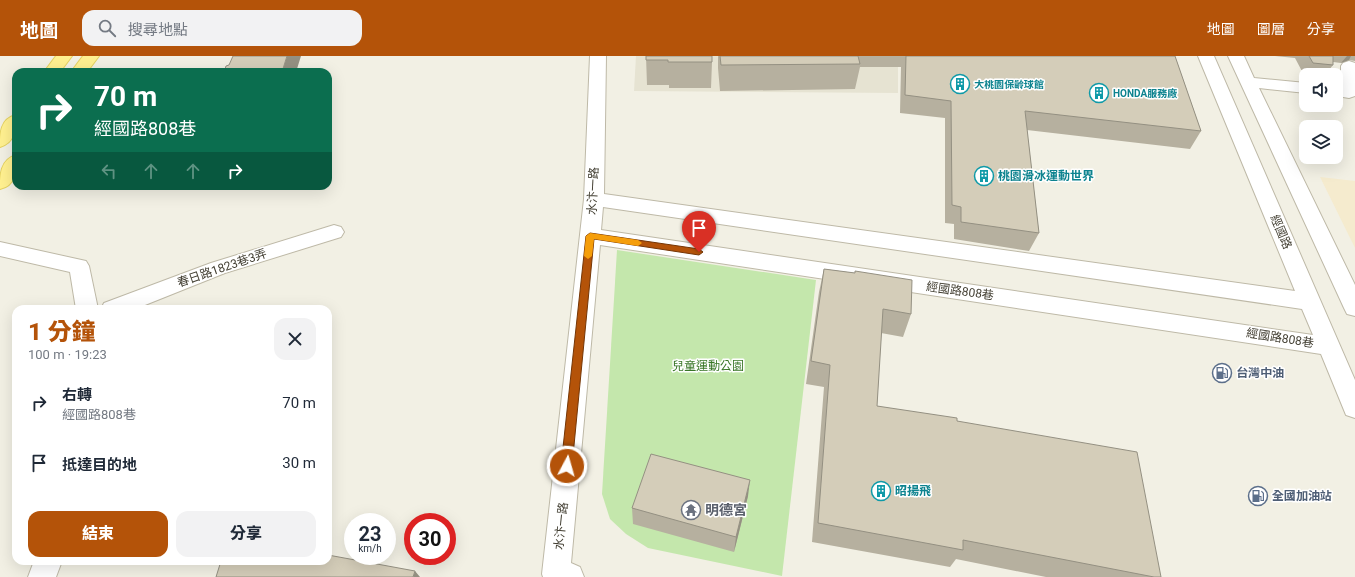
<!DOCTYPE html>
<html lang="zh-TW">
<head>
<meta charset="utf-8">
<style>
	:root { --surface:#fff; --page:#f2f2f3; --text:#1f2937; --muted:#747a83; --accent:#b45309 }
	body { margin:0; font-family:Roboto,"Noto Sans TC",sans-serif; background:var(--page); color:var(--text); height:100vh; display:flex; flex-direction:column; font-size:15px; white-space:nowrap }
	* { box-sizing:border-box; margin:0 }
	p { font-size:13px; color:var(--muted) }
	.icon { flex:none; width:22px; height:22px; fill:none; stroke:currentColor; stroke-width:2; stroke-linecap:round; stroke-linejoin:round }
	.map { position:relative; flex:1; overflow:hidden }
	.sheet { position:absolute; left:12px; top:249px; width:320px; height:260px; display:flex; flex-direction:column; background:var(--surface); border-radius:12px; box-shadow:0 4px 16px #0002 }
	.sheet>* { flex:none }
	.banner { position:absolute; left:12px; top:12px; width:320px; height:122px; border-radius:12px; box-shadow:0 4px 16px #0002; background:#0b6e4f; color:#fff; overflow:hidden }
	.fabs { position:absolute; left:1299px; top:12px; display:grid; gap:8px }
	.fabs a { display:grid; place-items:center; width:44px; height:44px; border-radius:8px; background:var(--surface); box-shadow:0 4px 16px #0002; font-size:20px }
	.speed { position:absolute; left:344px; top:457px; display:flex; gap:8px; font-size:20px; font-weight:700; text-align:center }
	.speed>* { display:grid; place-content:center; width:52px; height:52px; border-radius:50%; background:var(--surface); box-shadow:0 4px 16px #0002; line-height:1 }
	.speed small { font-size:10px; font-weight:400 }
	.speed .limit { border:6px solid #d22; background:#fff; color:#111 }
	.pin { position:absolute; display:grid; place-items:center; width:34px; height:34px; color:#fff; margin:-41px -17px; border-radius:50% 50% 50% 0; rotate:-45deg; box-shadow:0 0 4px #0007 }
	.pin .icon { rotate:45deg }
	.me { position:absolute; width:44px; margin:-22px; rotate:6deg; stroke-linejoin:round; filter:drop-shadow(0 0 3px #0008) }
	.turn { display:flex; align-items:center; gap:14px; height:84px; padding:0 16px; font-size:18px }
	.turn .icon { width:52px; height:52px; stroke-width:2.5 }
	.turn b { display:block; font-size:28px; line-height:34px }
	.lanes { display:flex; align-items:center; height:38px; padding:0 16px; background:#0003; justify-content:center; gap:20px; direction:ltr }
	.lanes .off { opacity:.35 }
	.round { display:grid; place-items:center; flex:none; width:42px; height:42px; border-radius:12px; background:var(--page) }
	.overview { display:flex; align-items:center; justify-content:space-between; height:68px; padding:0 16px }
	h1 { font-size:24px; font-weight:800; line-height:30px; color:var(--accent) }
	.cta { display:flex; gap:8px; margin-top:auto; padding:8px 16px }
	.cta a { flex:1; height:46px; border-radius:12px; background:var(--accent); color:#fff; font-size:16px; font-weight:800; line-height:46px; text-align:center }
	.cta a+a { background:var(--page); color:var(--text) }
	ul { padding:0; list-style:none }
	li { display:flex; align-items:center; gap:12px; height:60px; padding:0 16px }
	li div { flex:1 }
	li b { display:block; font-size:15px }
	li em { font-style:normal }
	header { display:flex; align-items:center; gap:24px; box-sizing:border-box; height:56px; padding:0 20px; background:var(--accent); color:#fff }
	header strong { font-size:19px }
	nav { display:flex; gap:22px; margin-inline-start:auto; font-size:14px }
	.search { width:280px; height:36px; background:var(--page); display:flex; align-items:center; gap:10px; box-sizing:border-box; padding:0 14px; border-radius:12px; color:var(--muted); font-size:15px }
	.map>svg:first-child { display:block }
	.residential { fill:#e6e3d2 }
	.commercial { fill:#f5ebce }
	.green { fill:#c4e7ac }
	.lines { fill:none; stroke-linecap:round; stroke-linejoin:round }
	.minor-casing { stroke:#beb9a7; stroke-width:2 }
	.major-casing { stroke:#e4d160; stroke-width:2 }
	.minor { fill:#fff; fill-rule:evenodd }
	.major { fill:#fff090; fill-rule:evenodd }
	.wall { fill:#b6b09f }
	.shaded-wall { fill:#949082 }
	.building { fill:#d4cdb9; stroke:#949082 }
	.route { fill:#b45309; stroke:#753606 }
	.slow { fill:#f59e0b }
	.labels { text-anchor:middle; stroke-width:3; stroke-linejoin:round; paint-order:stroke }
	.far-culture-label { font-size:10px; font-weight:bold; fill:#0d838f; stroke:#fff; text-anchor:start }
	.culture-label { font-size:12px; font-weight:bold; fill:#0d838f; stroke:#fff; text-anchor:start }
	.street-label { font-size:12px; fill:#444034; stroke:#fff }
	.park-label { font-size:12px; fill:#397627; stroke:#fff }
	.service-label { font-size:12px; font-weight:bold; fill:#4e5e75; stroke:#fff; text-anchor:start }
	.near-worship-label { font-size:14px; font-weight:bold; fill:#5b616d; stroke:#fff; text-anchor:start }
</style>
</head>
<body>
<header>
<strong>地圖</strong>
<div class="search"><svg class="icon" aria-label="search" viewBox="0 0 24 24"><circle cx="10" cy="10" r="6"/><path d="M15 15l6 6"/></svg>搜尋地點</div>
<nav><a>地圖</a><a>圖層</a><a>分享</a></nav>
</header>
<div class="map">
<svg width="1355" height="521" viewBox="0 0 1355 521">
	<rect width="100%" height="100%" fill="#f2f0e4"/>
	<path class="residential" d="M636,0H898V37L634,35Z"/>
	<path class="commercial" d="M1320,121L1355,125V192Z"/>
	<path class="green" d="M617,194L816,224L782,520L648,492L626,478L610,463L602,438Z"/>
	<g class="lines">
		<defs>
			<path id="minor" d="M590,0H606L604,138L1295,235L1198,0H1214L1355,324V362L1346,359L1321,298L600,189L571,507L580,511L584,521H543L542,518L584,143ZM603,151L1302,253L1313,279L601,174Z
				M1228,0H1244L1254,22L1306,27V37L1259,32L1355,229V260L1347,258L1344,252Z
				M1349,5L1355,7V40L1349,42L1343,41L1341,37V10L1343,7Z
				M334,169L341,171L344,176L341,181L225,217L135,253H101L104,247L211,207Z
				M0,186L86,205L89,210L98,253H76L70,216L0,200Z
				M34,505H62L56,521H28Z"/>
			<path id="major" d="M56,0H72L60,16H44Z
				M83,0H99L87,16H71Z
				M16,59C16,72 16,86 0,91C0,77 0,63 16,59Z
				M16,99C16,114 17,129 0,133C0,119 0,104 16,99Z"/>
		</defs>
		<use href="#minor" class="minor-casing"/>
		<use href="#major" class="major-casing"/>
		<use href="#minor" class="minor"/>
		<use href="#major" class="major"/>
	</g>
	<path class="wall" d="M646,0L712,6L711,32H669V29H647Z
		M718,0H1175L1201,75L1190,93L1027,74L1039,177L1029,195L954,183V168L945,167V62L900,57L901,11H860L855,33L720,35L718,12Z
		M1275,0H1355V5L1349,4L1341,7L1333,6V9L1325,19H1304L1295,2Z
		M824,213L855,217V215L911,258L903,281L881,277L877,350L957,365L1161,521H1046L956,503L950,511L812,486L824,331L806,328L819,236Z
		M748,440L734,496L633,468L632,452Z"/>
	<path class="shaded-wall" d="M287,0H301L296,16H282Z
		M1347,0H1351L1349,4L1341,7Z
		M750,424L748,440L734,496L736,481Z
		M415,515L420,521H413Z"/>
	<path class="building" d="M233,0H287L282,16H224L226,10L229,9Z
		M646,0H712V6H668V4H646Z
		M720,0H858L860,8L721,9Z
		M906,0H1175L1201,75L1025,55L1039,177L961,166V151L952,149L951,45L905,39Z
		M1309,0H1333V9L1313,7Z
		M824,213L855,217V215L912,224L911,258L883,253L877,350L957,362V365L1137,396L1161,521H1154L963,484V494L818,467L830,309L811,305Z
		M651,398L750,424L736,481L632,452Z
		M328,499L415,515L413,521H216L221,505H328Z"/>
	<path class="route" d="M590,177L699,193L703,196L699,199L594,183L572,410L570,414L567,415L563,414L561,410L586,180Z"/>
	<path class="slow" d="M590,177L638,184L642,187L638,190L594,183L592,200L588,203L584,200L586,180Z"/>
	<defs>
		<symbol id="building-ring" viewBox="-11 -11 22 22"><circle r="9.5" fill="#fff" stroke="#0f9aa8" stroke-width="1.5"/><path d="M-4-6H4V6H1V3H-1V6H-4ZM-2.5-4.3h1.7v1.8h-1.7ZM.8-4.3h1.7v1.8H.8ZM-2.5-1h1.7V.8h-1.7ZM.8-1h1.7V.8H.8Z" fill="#0f9aa8"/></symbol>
		<symbol id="fuel-ring" viewBox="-11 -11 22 22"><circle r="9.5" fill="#fff" stroke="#5c6f8a" stroke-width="1.5"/><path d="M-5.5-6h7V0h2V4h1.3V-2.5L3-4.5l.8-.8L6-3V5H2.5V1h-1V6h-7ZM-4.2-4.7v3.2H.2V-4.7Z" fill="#5c6f8a"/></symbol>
		<symbol id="temple-ring" viewBox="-11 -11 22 22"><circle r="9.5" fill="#fff" stroke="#6b7280" stroke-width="1.5"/><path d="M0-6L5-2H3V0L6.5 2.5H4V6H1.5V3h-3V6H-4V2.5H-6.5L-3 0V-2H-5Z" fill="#6b7280"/></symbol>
	</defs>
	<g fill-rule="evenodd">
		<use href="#building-ring" x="949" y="17" width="22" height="22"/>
		<use href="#building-ring" x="1088" y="26" width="22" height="22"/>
		<use href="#building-ring" x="973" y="109" width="22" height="22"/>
		<use href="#fuel-ring" x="1211" y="306" width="22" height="22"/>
		<use href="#building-ring" x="870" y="424" width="22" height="22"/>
		<use href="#fuel-ring" x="1247" y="429" width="22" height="22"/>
		<use href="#temple-ring" x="680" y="443" width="22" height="22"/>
	</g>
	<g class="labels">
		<g class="far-culture-label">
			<text x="974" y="32">大桃園保齡球館</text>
			<text x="1113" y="41">HONDA服務廠</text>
		</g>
		<g class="culture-label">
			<text x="998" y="124">桃園滑冰運動世界</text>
			<text x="895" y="439">昭揚飛</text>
		</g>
		<g class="street-label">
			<text transform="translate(593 135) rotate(-87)" y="4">水汴一路</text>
			<text transform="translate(1281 176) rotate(67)" y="4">經國路</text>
			<text transform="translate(222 212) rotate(-19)" y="4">春日路1823巷3弄</text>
			<text transform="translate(960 235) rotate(8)" y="4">經國路808巷</text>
			<text transform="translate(1280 282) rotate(9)" y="4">經國路808巷</text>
			<text transform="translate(561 470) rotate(-84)" y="4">水汴一路</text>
		</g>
		<g class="park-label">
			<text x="708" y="314">兒童運動公園</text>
		</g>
		<g class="service-label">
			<text x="1236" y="321">台灣中油</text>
			<text x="1272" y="444">全國加油站</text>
		</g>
		<g class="near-worship-label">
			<text x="705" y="459">明德宮</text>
		</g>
	</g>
</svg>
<div class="fabs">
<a><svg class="icon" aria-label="sound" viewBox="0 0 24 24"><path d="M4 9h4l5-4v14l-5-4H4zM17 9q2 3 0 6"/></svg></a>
<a><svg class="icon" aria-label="layers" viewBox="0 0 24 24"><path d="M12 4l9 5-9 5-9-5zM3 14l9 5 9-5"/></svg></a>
</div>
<div class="speed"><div>23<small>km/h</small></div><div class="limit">30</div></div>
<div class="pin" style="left:699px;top:196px;background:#d93025"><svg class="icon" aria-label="arrive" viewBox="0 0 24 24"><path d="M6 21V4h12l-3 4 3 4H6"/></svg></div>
<svg class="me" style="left:567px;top:410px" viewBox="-20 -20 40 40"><circle r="17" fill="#b45309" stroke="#fff" stroke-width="3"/><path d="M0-11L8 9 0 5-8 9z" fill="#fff"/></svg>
<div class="banner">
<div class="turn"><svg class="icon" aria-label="right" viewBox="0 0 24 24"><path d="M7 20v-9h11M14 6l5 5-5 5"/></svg><div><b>70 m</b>經國路808巷</div></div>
<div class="lanes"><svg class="icon off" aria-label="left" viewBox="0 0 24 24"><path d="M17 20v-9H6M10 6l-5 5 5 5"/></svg><svg class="icon off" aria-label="ahead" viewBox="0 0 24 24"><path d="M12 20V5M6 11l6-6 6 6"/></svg><svg class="icon off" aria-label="ahead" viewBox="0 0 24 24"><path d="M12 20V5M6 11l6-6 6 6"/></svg><svg class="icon" aria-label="right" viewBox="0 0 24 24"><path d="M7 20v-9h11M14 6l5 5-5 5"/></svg></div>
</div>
<section class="sheet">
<div class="overview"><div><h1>1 分鐘</h1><p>100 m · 19:23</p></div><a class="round"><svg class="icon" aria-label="close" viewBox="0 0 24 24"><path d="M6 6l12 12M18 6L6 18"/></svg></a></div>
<ul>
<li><svg class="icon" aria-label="right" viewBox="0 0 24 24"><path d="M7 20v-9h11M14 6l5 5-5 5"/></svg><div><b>右轉</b><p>經國路808巷</p></div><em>70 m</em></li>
<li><svg class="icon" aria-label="arrive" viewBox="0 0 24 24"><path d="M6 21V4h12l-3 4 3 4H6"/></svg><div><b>抵達目的地</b></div><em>30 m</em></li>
</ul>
<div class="cta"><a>結束</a><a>分享</a></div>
</section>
</div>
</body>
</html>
